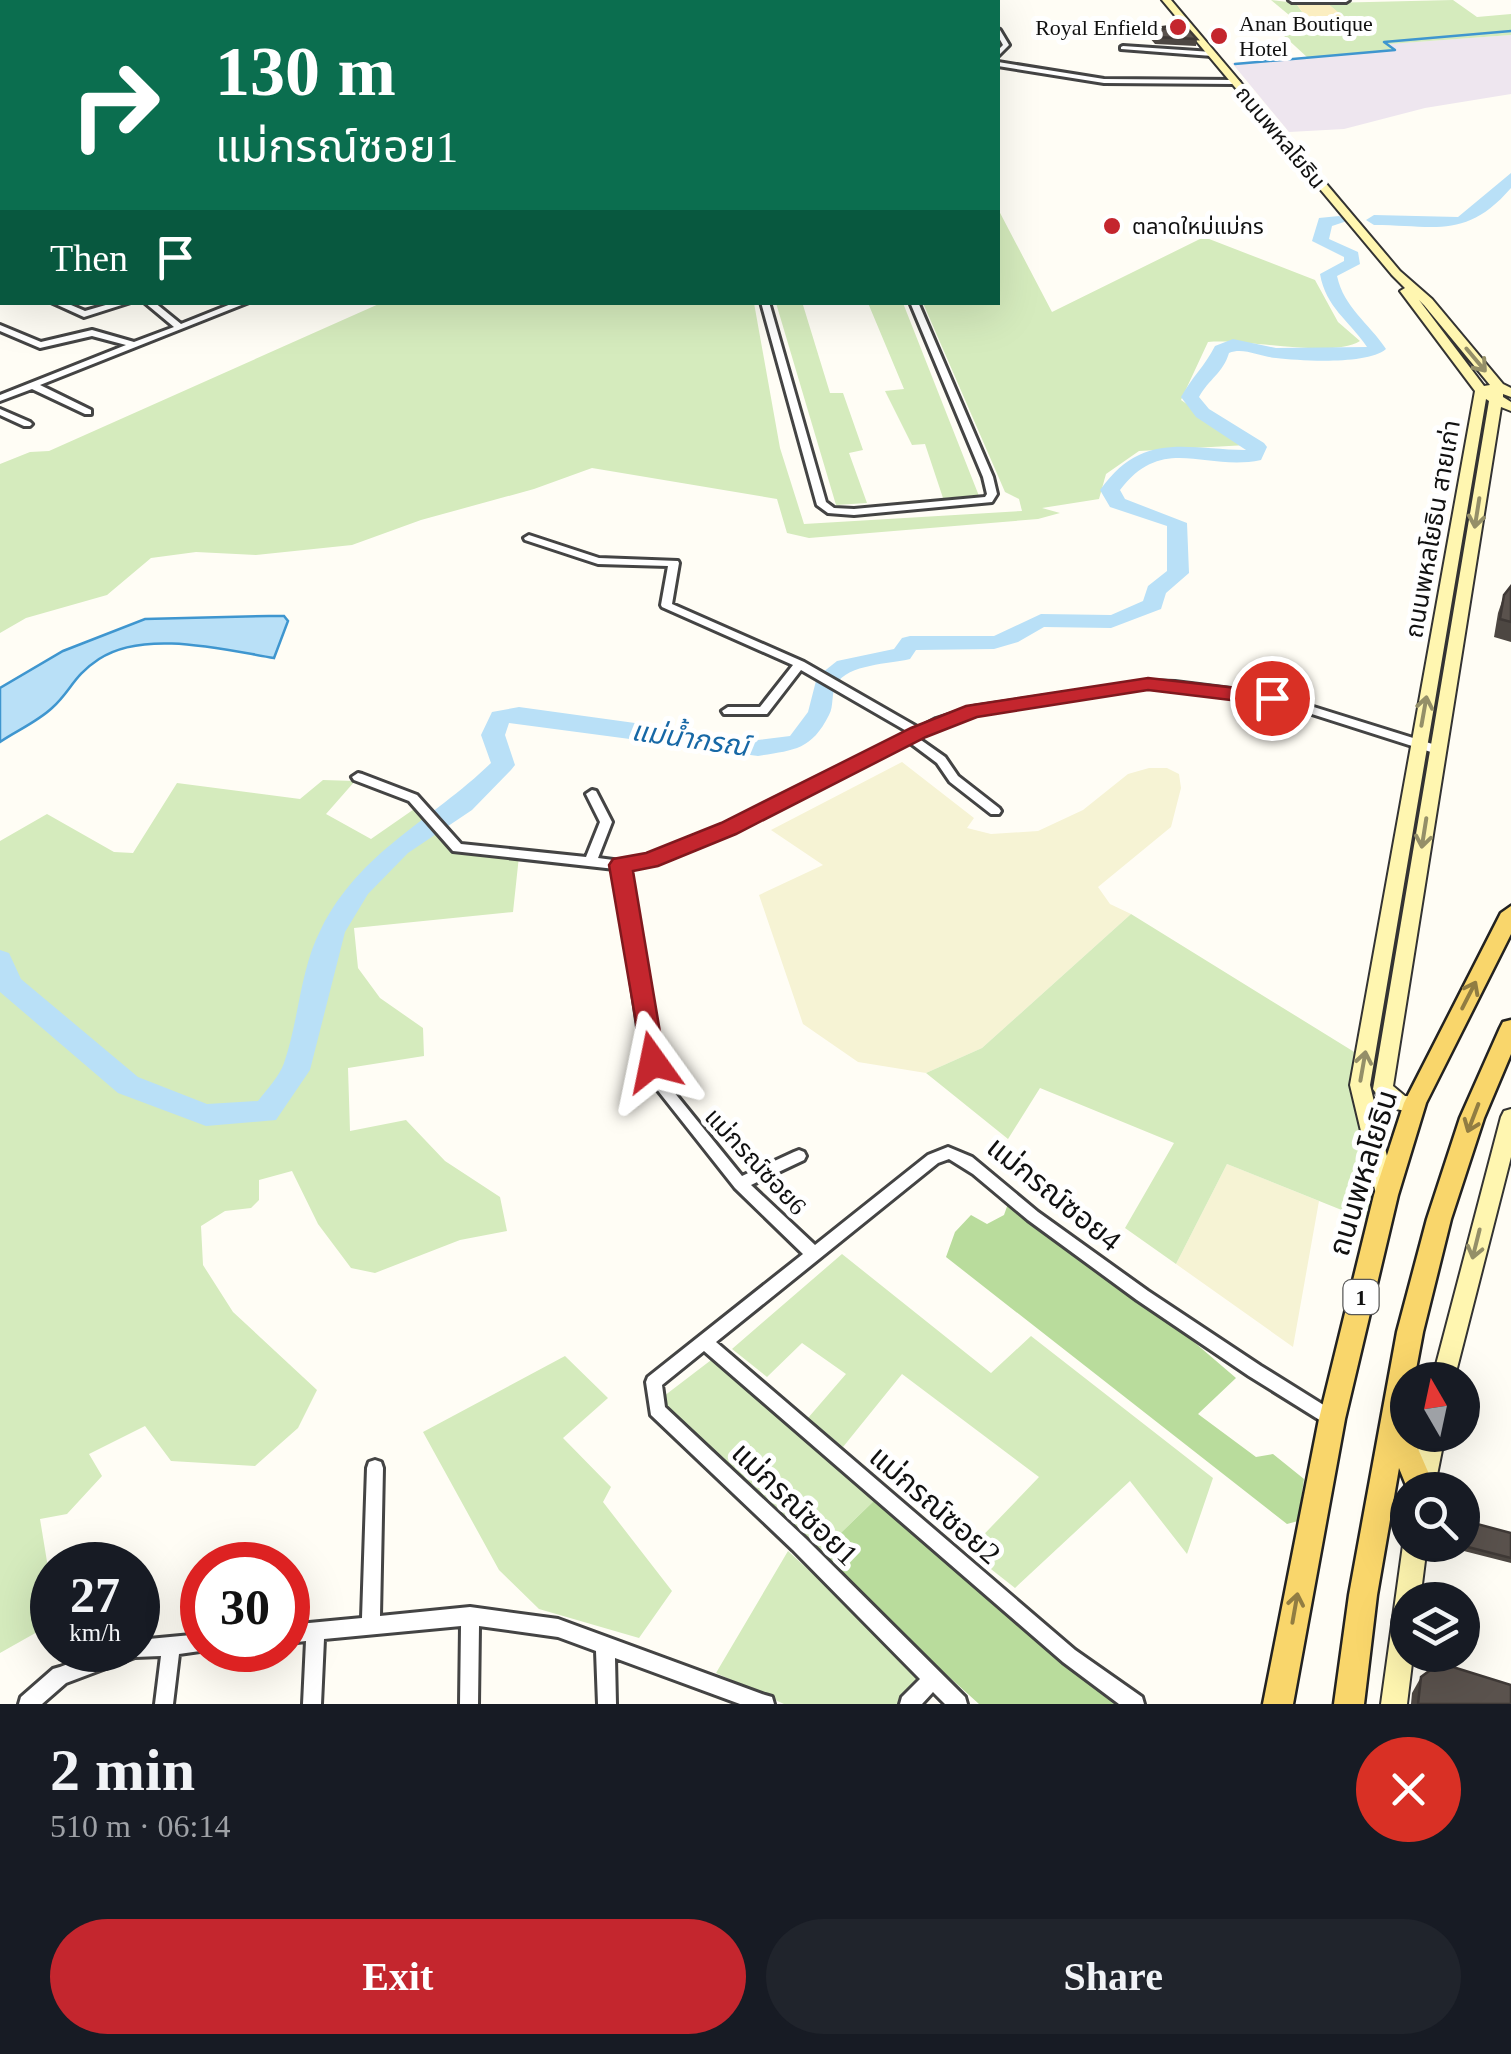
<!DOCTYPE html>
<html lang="en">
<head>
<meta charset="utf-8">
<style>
	:root { --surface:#171b24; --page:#20242c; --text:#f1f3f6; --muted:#9ea1a6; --accent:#c4262e }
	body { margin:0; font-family:"Times New Roman","Noto Sans Thai",serif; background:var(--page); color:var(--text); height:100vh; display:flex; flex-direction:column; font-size:38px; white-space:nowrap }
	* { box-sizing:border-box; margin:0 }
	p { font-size:32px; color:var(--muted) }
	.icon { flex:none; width:55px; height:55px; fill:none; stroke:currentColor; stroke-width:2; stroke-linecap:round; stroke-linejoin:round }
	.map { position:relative; height:1704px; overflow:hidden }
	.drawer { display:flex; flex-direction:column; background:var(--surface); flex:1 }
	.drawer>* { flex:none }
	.top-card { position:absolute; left:0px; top:0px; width:1000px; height:305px; box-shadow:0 10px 40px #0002; background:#0b6e4f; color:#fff; overflow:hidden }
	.needle { width:65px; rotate:351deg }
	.tools { position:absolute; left:1390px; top:1362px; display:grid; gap:20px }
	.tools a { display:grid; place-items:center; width:90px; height:90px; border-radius:50%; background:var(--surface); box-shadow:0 10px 40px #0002; font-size:50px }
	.speed { position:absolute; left:30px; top:1542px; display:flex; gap:20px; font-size:50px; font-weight:700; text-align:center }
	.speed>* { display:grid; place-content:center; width:130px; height:130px; border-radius:50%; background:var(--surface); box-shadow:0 10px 40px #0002; line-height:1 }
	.speed small { font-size:25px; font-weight:400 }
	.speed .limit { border:15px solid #d22; background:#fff; color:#111 }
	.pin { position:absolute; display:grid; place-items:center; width:85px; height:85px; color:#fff; margin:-42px; border:5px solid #fff; border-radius:50%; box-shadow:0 2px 10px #0007 }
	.me { position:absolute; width:110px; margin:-55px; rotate:348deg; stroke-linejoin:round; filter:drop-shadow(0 0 8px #0008) }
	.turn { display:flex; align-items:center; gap:35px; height:210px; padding:0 50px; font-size:45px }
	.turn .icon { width:130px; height:130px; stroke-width:2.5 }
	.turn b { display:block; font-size:70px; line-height:85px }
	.then { display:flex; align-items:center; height:95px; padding:0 50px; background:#0003; gap:20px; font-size:38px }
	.round { display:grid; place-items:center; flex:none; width:105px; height:105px; border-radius:52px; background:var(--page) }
	.head { display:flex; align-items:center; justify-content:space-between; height:170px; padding:0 50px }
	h1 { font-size:60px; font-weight:700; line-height:75px }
	.button { display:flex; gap:20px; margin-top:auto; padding:20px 50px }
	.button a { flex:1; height:115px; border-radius:60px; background:var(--accent); color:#fff; font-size:40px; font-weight:700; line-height:115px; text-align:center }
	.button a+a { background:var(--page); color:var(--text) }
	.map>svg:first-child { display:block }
	.industrial { fill:#eee6ef }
	.farmland { fill:#f6f3d4 }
	.green { fill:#d5ebbd }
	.forest { fill:#b9dc9c }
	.sand { fill:#fbeec1 }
	.water { fill:#b9e0f7; stroke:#3f96cf; stroke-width:2.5 }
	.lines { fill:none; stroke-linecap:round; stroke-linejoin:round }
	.stream { stroke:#3f96cf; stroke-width:2.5 }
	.river { fill:#b9e0f7; fill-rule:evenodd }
	.street-casing { stroke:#444; stroke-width:6 }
	.secondary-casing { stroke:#333; stroke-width:4 }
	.primary-casing { stroke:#222; stroke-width:5 }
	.street { fill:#fff; fill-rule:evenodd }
	.secondary { fill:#fff6b0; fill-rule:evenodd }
	.primary { fill:#f9d66b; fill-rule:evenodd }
	.wall { fill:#4d4742 }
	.building { fill:#5a524d; stroke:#3f3936; stroke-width:2.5 }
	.oneway { stroke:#948f68 }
	.oneway2 { stroke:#917d42 }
	.route { fill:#c4262e; stroke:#7f191e; stroke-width:2.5 }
	.poi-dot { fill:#c4262e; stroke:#fff; stroke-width:4 }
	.labels { text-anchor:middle; stroke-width:10; stroke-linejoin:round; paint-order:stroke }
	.far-poi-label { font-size:22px; fill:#111; stroke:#fff; text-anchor:start }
	.far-street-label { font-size:22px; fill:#111; stroke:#fff }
	.shield { fill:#fff; stroke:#585858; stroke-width:2.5 }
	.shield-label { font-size:22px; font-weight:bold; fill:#111 }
	.street-label { font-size:25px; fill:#111; stroke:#fff }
	.water-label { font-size:28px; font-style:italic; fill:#1768a6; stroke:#fff }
	.near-street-label { font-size:30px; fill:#111; stroke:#fff }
</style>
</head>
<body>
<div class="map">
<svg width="1511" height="1704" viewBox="0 0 1511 1704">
	<rect width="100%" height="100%" fill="#fffdf5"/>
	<path class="industrial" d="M1511,35V94L1425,108L1344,129L1289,132L1232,63L1393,50L1387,44Z"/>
	<path class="farmland" d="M902,762L974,818L967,828L991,834L1038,831L1083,810L1128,774L1149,768H1167L1179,774L1181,788L1171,827L1098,887L1110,904L1131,914L982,1048L926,1073L858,1062L803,1024L759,895L823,865L771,830Z
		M1227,1164L1319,1201L1293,1347L1176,1264Z"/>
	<path class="green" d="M1271,0L1296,3C1316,33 1323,34 1359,31L1327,3L1453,0L1477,17L1511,14V35L1389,44L1395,50L1308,58L1270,23L1295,20Z
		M998,209L1052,312L1204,237L1315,280L1338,322L1360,341C1331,359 1247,338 1208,342L1181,400L1247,445L1139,451L1106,474L1099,499L1042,508L1060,513L1038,519L809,538L787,533L777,499L592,468L534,489L421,520L352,545L256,555L196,552L151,558L107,595L26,618L0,633V464L30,452L49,451L381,303H754L780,448L804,524L1022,511L1019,499L1005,492L923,303L998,302Z
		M776,303H812L803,305L830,393H843L863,450L849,453L867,503L836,505Z
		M868,303H903L979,496L943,498L925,444L912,445L885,391L904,389Z
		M323,780L355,781L326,814L371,839L420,805L456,849L519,856L513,912L354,928L358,968L380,998L423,1028L424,1056L348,1068L350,1131L406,1120L445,1161L500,1197L507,1231L460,1240L375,1273L351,1268L318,1224L292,1171L259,1180V1200L251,1208L225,1211L201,1226L203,1265L233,1312L317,1390L298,1428L255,1466L171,1461L145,1426L89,1454L102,1476L67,1514L40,1519L51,1586L46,1627L0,1653V841L47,814L114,852L133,853L177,783L300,799Z
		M1131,914L1364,1058L1386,1195L1379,1225L1227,1164L1176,1264L1125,1228L1174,1143L1040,1088L1008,1139L926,1073L982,1048Z
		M842,1254L991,1373L1031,1336L1213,1478L1187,1554L1130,1481L1015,1588L968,1551L1039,1477L902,1374L843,1447L808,1418L846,1374L802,1343L767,1377L732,1349Z
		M719,1354L881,1494L816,1557L666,1418L664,1396Z
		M565,1356L608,1398L563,1438L611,1487L603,1502L672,1591L639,1638L539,1609L499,1570L423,1432Z
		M788,1551L926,1678L904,1704H784L716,1673Z"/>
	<path class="forest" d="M1010,1198L1131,1288L1236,1378L1198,1414L1256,1457L1273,1454L1304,1479L1298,1521L1287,1524L946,1257L955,1232L971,1215L987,1224L1004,1215Z
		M881,1494L1135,1704H979L816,1557Z"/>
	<path class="sand" d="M1296,3H1327L1361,31C1323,32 1317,35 1296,3Z"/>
	<path class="water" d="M269,616H284L288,621L274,658C225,650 144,629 99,659C73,676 71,691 52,708C37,722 16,731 0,742V688L63,651L145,619Z"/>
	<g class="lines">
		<path class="stream" d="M1235,64L1395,50L1384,42L1511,31"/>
		<path class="river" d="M1511,173V188C1466,240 1435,225 1374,225L1366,220L1374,215L1458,217Z
			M1319,218L1339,216L1347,221L1332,226L1329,239L1358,252L1360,264L1337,276C1344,308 1369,323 1386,349C1367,365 1302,361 1276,358C1260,357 1244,347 1229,353C1223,373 1209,379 1199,397L1209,409L1264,443L1267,447L1261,460C1205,472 1163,433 1120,490L1125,499L1187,523L1189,573L1166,593L1161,609L1111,628L1044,627L1018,642L994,649L916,650L910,659C889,664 849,664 836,684C831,693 834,706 829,715C811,751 793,750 758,756L509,723L505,735L515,765L511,770L472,810L408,853L368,894L345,932L310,1070L276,1120L206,1126L118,1093L0,992V950L9,953L21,979L138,1077L207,1104L258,1101C267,1089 279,1077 284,1063C299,1020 300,969 321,929C360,851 431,821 491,763L481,735L492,712L519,707L758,740L790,736L808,712L817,677L837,661L894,649L902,638L910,636H994L1041,614L1111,615L1143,601L1148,586L1167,571V526L1110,507L1100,490C1142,431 1184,449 1246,450L1196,417L1181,397C1192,377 1205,366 1215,346L1233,339L1276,348L1367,347C1349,320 1326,308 1320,274L1344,261V257L1312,241Z"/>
		<defs>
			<path id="street" d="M40,0H46L47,2H41Z
				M109,0H116L117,2H111Z
				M402,0H419L412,2H398Z
				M960,0H967L969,2H962Z
				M1289,0H1349L1346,2H1292Z
				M998,29L1000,30L1009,45L998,56V50L1003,45L998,36Z
				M0,44L2,45V51H0Z
				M1123,46L1212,52L1215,54L1212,56L1121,49V47Z
				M998,62L1104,79L1235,80L1239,82L1235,84L1104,83L998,66Z
				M0,76H2V80L0,81Z
				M0,108H2V114H0Z
				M0,149H2V153H0Z
				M0,209H2V214H0Z
				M0,226H2V230H0Z
				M0,255H2V259H0Z
				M51,302H64L85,311L116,302H131L84,317Z
				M144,302H154L181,324L236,302H249L40,385L91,410V414H85L32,389L0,401V395L126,345L92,336L40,348L0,331V325L41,342L92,330L134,342L174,327Z
				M761,302H769L826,502L834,508L854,509L985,497L987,494L983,477L910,302H918L993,477L997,494L992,502L854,515L828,513L817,505Z
				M0,409L30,422L32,424L30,426H24L0,415Z
				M529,535L599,558L678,561L679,563L672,604L804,662L919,728L936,719L973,707L1148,681L1175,682L1272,694L1442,747L1444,750L1438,754L1434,753L1271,701L1175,688L1148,687L975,714L944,725L918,738L945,757L958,776L999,808L1001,811L999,814H991L950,782L937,763L909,742L732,832L653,863L628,868L654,1041L665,1081L742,1176L794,1152L799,1150L804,1152L806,1156L804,1160L751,1185L815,1245L928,1155L948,1147L972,1157L1038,1212L1148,1291L1261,1366L1338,1414L1340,1419L1338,1424L1332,1426L1326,1424L1249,1376L1137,1300L1028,1220L973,1174L949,1159L938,1163L716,1342L1075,1650L1142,1697L1144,1704H1119L1063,1662L704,1351L662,1385L665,1407L805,1538L965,1697L967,1704H945L933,1692L922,1704H900L902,1697L920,1679L793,1550L651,1415L646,1382L648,1377L803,1254L735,1188L652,1083L640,1041L615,869L453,851L409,801L354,780L352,777L358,773L362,774L417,795L461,844L586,857L600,822L586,794L592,790L596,791L612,822L598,858L621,861L647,856L724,826L910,733L801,670L767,714H724L722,711L728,707H760L793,665L662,607L661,605L668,566L598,564L525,540L524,538Z
				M375,1460L381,1462L383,1468L380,1616L470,1607L558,1619L765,1695L772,1697L774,1704H740L615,1658L616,1704H598L596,1651L558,1637L479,1626L478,1704H460L461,1626L324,1639L321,1704H303L306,1641L288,1643V1625L362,1618L367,1468L369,1462Z
				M202,1634V1650H207L179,1654L173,1704H155L161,1656L135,1657L66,1683L42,1704H19L21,1697L53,1669L60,1667L105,1650H138V1640Z"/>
			<path id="secondary" d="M1162,0H1171L1400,271L1432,299L1503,384L1511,388V397L1503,394V397L1511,402V411L1501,407L1393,1086L1405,1096L1422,1097L1425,1103L1422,1109C1401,1115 1385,1107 1373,1089L1489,401L1486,399L1370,1085L1396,1194L1393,1200L1386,1203L1379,1200L1376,1194L1350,1085L1475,391L1400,291L1405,288L1392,275ZM1419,300L1424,305L1490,385L1484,386Z
				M1511,1109V1157L1454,1380H1432L1501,1117L1504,1111Z
				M1421,1435H1445L1434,1490H1410Z
				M1408,1536V1545H1427L1420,1600H1408V1655H1413L1407,1704H1381L1403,1545Z"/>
			<path id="primary" d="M1511,906V934L1426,1103L1398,1195L1345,1419L1293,1704H1263L1319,1419L1374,1195L1404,1103L1501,913Z
				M1511,1020V1054L1484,1118L1451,1219L1423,1332L1414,1380H1408V1435H1412L1436,1490H1408L1399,1468L1377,1595L1364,1704H1334L1349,1595L1397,1332L1427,1219L1460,1118L1500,1028L1503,1022Z"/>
		</defs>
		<use href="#street" class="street-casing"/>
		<use href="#secondary" class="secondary-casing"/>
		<use href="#primary" class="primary-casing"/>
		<use href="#street" class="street"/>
		<use href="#secondary" class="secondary"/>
		<use href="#primary" class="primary"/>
	</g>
	<path class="wall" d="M1163,27L1197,39L1196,46L1155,44L1149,37L1150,30L1162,29Z
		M1511,586V642L1494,637L1498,613L1504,595Z
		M1511,1533V1563L1452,1548V1545H1462Z
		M1421,1677L1511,1704H1411L1412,1693Z"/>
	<path class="building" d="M1174,19L1180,20L1197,39L1156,37L1150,30L1164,29L1163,27L1171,26Z
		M1511,586V622L1500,619L1504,595Z
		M1462,1520L1511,1533V1558L1460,1545H1462Z
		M1440,1663L1511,1685V1704H1418L1421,1677Z"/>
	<defs><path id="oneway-shaft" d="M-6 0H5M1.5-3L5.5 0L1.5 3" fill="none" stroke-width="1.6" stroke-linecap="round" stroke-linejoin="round" transform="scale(2.5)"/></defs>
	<g class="oneway">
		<use href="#oneway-shaft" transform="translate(1476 360) rotate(50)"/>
		<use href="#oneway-shaft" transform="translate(1477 513) rotate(99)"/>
		<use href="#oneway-shaft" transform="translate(1424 711) rotate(-80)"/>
		<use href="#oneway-shaft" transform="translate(1424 833) rotate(99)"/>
		<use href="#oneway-shaft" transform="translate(1363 1066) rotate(-80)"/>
		<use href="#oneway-shaft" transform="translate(1476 1244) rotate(104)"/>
	</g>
	<g class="oneway2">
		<use href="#oneway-shaft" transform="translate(1469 995) rotate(-63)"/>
		<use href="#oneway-shaft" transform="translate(1473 1118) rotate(111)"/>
		<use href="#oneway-shaft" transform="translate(1295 1608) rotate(-80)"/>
	</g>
	<path class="route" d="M1148,678L1272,692L1283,698L1272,705L1148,690L977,717L926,737L736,834L658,866L633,871L665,1062L662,1069H644L609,865L613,859L646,853L721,823L911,728L966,706Z"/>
	<g class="poi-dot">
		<circle cx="1178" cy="27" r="10"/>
		<circle cx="1219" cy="36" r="10"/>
		<circle cx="1112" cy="226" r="10"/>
	</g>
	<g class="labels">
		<g class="far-poi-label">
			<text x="1239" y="31">Anan Boutique<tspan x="1239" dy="25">Hotel</tspan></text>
			<text x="1158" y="35" text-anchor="end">Royal Enfield</text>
			<text x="1132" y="234">ตลาดใหม่แม่กร</text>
		</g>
		<g class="far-street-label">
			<text transform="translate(1281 137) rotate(50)" y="8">ถนนพหลโยธิน</text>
		</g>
		<rect class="shield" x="1343.5" y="1280" width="35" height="34" rx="8"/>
		<g class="shield-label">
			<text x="1361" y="1305">1</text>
		</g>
		<g class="street-label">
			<text transform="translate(1432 529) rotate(-80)" y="9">ถนนพหลโยธิน สายเก่า</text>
			<text transform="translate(756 1161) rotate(47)" y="9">แม่กรณ์ซอย6</text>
		</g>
		<g class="water-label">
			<text transform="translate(690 738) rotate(8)" y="10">แม่น้ำกรณ์</text>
		</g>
		<g class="near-street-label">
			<text transform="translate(1363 1173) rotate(-73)" y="10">ถนนพหลโยธิน</text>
			<text transform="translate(1054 1194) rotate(39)" y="10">แม่กรณ์ซอย4</text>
			<text transform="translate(795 1504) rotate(44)" y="10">แม่กรณ์ซอย1</text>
			<text transform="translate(935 1505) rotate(41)" y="10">แม่กรณ์ซอย2</text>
		</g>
	</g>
</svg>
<div class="tools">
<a><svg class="needle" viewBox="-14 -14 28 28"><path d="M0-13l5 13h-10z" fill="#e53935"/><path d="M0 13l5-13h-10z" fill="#9ea1a6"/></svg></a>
<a><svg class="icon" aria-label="search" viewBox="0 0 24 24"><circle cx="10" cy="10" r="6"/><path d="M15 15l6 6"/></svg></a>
<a><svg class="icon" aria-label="layers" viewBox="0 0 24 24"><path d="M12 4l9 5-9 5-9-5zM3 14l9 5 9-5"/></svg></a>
</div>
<div class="speed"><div>27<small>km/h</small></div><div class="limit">30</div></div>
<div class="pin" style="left:1272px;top:698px;background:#d93025"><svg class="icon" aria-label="arrive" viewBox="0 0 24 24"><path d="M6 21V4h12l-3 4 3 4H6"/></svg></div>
<svg class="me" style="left:653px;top:1062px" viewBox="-20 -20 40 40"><path d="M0-17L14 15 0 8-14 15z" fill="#c4262e" stroke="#fff" stroke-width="4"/></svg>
<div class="top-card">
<div class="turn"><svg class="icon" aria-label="right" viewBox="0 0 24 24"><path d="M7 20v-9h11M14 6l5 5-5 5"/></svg><div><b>130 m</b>แม่กรณ์ซอย1</div></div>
<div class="then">Then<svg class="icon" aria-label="arrive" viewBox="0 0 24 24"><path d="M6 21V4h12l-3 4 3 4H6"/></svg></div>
</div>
</div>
<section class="drawer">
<div class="head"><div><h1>2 min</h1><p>510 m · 06:14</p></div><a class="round" style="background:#d93025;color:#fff"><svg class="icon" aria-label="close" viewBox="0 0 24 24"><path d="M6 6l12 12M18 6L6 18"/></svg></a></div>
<div class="button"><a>Exit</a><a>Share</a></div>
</section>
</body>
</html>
